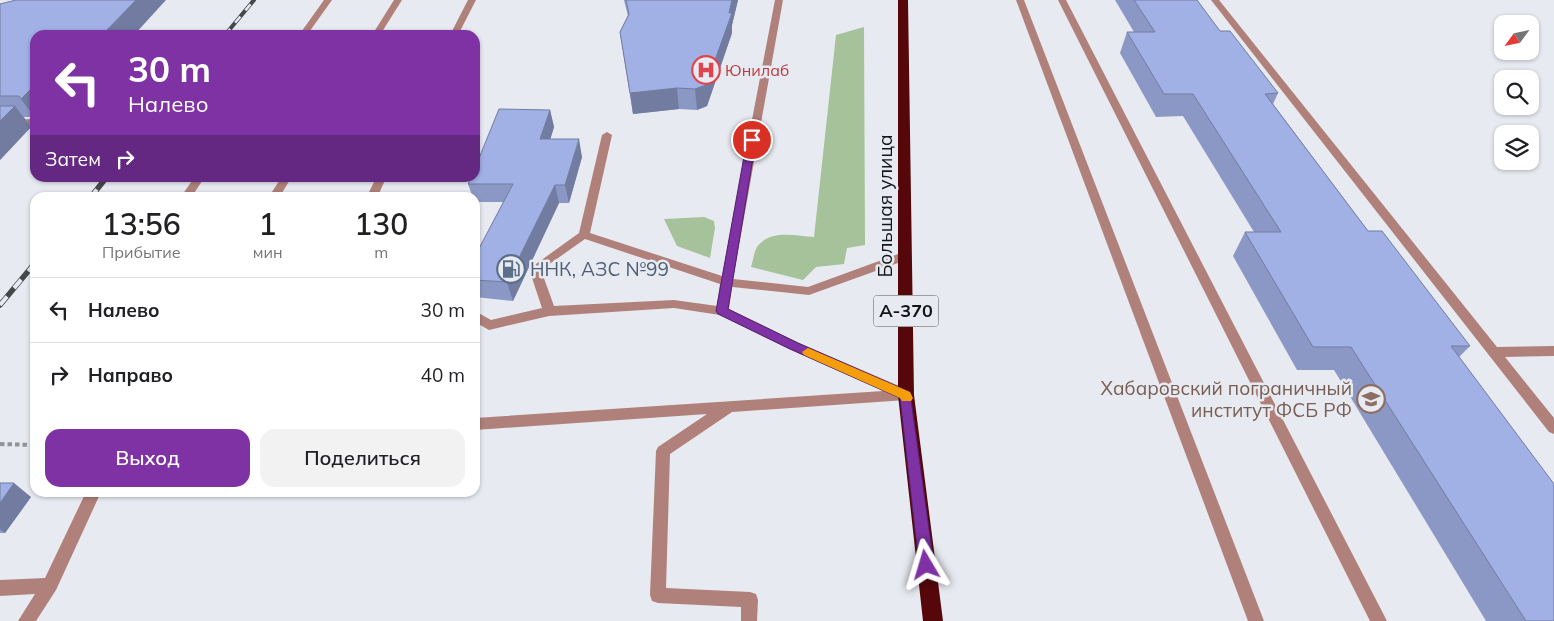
<!DOCTYPE html>
<html lang="ru">
<head>
<meta charset="utf-8">
<style>
	:root { --surface:#fff; --page:#f2f2f2; --text:#202124; --muted:#757577; --line:#e0e0e0; --accent:#7e32a4 }
	body { margin:0; font-family:Mulish,sans-serif; background:var(--page); color:var(--text); height:100vh; display:flex; flex-direction:column; font-size:19px; white-space:nowrap }
	* { box-sizing:border-box; margin:0 }
	p { font-size:16px; color:var(--muted) }
	.icon { flex:none; width:28px; height:28px; fill:none; stroke:currentColor; stroke-width:2; stroke-linecap:round; stroke-linejoin:round }
	.map { position:relative; flex:1; overflow:hidden }
	.sheet { position:absolute; left:30px; top:192px; width:450px; height:305px; display:flex; flex-direction:column; background:var(--surface); border-radius:15px; box-shadow:0 1px 4px #0004 }
	.sheet>* { flex:none }
	.guide { position:absolute; left:30px; top:30px; width:450px; height:152px; border-radius:15px; box-shadow:0 1px 4px #0004; background:#7e32a4; color:#fff; overflow:hidden }
	.needle { width:32px; rotate:237deg }
	.tools { position:absolute; left:1494px; top:15px; display:grid; gap:10px }
	.tools a { display:grid; place-items:center; width:45px; height:45px; border-radius:10px; background:var(--surface); box-shadow:0 1px 4px #0004; font-size:25px }
	.pin { position:absolute; display:grid; place-items:center; width:42px; height:42px; color:#fff; margin:-21px; border:2px solid #fff; border-radius:50%; box-shadow:0 1px 5px #0007 }
	.me { position:absolute; width:55px; margin:-28px; rotate:353deg; stroke-linejoin:round; filter:drop-shadow(0 0 4px #0008) }
	.turn { display:flex; align-items:center; gap:18px; height:105px; padding:0 15px; font-size:22px }
	.turn .icon { width:65px; height:65px; stroke-width:2.5 }
	.turn b { display:block; font-size:35px; line-height:42px }
	.then { display:flex; align-items:center; height:48px; padding:0 15px; background:#0003; gap:10px; font-size:19px }
	.eta { display:flex; justify-content:space-evenly; align-items:center; height:85px; text-align:center }
	.eta b { font-size:30px; font-weight:600; line-height:35px }
	.button { display:flex; gap:10px; margin-top:auto; padding:10px 15px }
	.button a { flex:1; height:58px; border-radius:15px; background:var(--accent); color:#fff; font-size:20px; font-weight:600; line-height:58px; text-align:center }
	.button a+a { background:var(--page); color:var(--text) }
	ul { padding:0; list-style:none }
	li { display:flex; align-items:center; gap:15px; height:65px; padding:0 15px; border-top:1px solid var(--line) }
	li div { flex:1 }
	li b { display:block; font-size:19px }
	li em { font-style:normal }
	.map>svg:first-child { display:block }
	.green { fill:#a6c29a }
	.lines { fill:none; stroke-linecap:round; stroke-linejoin:round }
	.path { stroke:#919397; stroke-width:4; stroke-dasharray:4.5 3; stroke-linecap:butt }
	.lane { fill:#b0807a; fill-rule:evenodd }
	.street { fill:#b0807a; fill-rule:evenodd }
	.highway { fill:#550709; fill-rule:evenodd }
	.rail-far1-casing { stroke:#454749; stroke-width:4 }
	.rail-casing { stroke:#454749; stroke-width:5.5 }
	.rail-far1 { stroke:#e7eaf0; stroke-width:2.5; stroke-dasharray:8; stroke-linecap:butt }
	.rail { stroke:#e7eaf0; stroke-width:4; stroke-dasharray:11; stroke-linecap:butt }
	.wall { fill:#8b98c5 }
	.shaded-wall { fill:#717ca0 }
	.building { fill:#a2b1e5; stroke:#717ca0 }
	.route { fill:#7e32a4; stroke:#52206b }
	.slow { fill:#f59e0b }
	.labels { text-anchor:middle; stroke-width:5; stroke-linejoin:round; paint-order:stroke }
	.far-health-label { font-size:16px; fill:#be3a42; stroke:#e7eaf0; text-anchor:start }
	.shield { fill:#e7eaf0; stroke:#535558; stroke-width:1 }
	.shield-label { font-size:18px; font-weight:bold; fill:#141517 }
	.street-label { font-size:19px; fill:#141517; stroke:#e7eaf0 }
	.service-label { font-size:19px; fill:#4e5e75; stroke:#e7eaf0; text-anchor:start }
	.education-label { font-size:19px; fill:#785e54; stroke:#e7eaf0; text-anchor:end }
</style>
</head>
<body>
<div class="map">
<svg width="1554" height="621" viewBox="0 0 1554 621">
	<rect width="100%" height="100%" fill="#e7eaf0"/>
	<path class="green" d="M864,27L865,245L847,248L844,264L816,267L803,280L751,267C753,261 754,252 757,247C770,229 796,236 814,237L836,35Z
		M704,217L714,221L715,228L710,258L677,246L664,219Z"/>
	<g class="lines">
		<path class="path" d="M0,444L35,445"/>
		<path class="lane" d="M324,0H332L307,35H299Z
			M394,0H402L380,35H372Z
			M468,0H476L458,35H450Z
			M775,0H783L733,279L808,287L901,253H909L911,256L909,259L809,295L732,287L729,309L799,343L911,391L913,395L911,399L906,400L732,412L670,454L666,588L750,592L756,594L758,600L757,621H741V607L658,603L652,601L650,595L656,451L658,447L707,414L475,430V418L883,391L789,349L720,315L674,308L549,316L489,330L475,322V311L491,320L542,308L529,269L579,233L602,135L607,132L612,135L590,233L722,276ZM585,239L720,284L717,306L674,300L554,306L541,270Z
			M1058,0H1066L1387,621H1370Z
			M1211,0H1219L1497,347L1554,346V356L1505,357L1554,418V434L1549,432Z
			M35,119V125L0,126V120Z
			M194,178H204L191,198H180Z
			M281,178H291L279,198H268Z
			M376,178H386L377,198H366Z
			M86,492H101L56,590L36,621H18L35,594L0,596V580L45,578Z"/>
		<path class="street" d="M1016,0H1024L1264,621H1248Z"/>
		<path class="highway" d="M898,0H908L914,395L943,621H923L898,395Z"/>
		<defs>
			<path id="rail-far1" d="M225,35L254,0"/>
			<path id="rail" d="M90,198L106,178
				M0,305L35,263"/>
		</defs>
		<use href="#rail-far1" class="rail-far1-casing"/>
		<use href="#rail" class="rail-casing"/>
		<use href="#rail-far1" class="rail-far1"/>
		<use href="#rail" class="rail"/>
	</g>
	<path class="wall" d="M624,0H738L732,25V33L707,106L697,110L679,109L633,114L620,32L628,16Z
		M1115,0H1197L1220,31L1278,93L1273,104L1368,231L1470,346L1459,357L1554,621H1486L1334,370H1297L1233,256L1245,232H1254L1183,116L1156,117L1120,53L1127,32H1134Z
		M0,4L35,35L34,117H24L31,127L0,160Z
		M550,110L554,127L550,139L582,157L569,203H559L513,301L475,297V256L504,202H475V198H473L468,184Z
		M0,483L31,497L5,533H0Z"/>
	<path class="shaded-wall" d="M136,0H166L134,35H102Z
		M732,0H738L732,25V33L707,106L697,110L695,89L729,13Z
		M35,85V118L21,99Z
		M677,88L679,109L633,114L630,93Z
		M15,106L31,127L0,160V121Z
		M550,110L554,127L545,157L540,139Z
		M579,139L582,157L569,203L565,185Z
		M555,185L559,203L513,301L507,282Z
		M14,483L31,497L5,533L0,529V503Z"/>
	<path class="building" d="M16,0H136L102,35H35V85L21,99L19,96H0V4Z
		M626,0H732L729,13H732L706,85L695,89L677,88L630,93L620,32L629,14Z
		M1134,0H1197L1220,31H1230L1278,93L1265,94L1368,231H1382L1470,346H1451L1554,484V621H1526L1351,347H1313L1245,232H1281L1193,94H1164L1127,32H1155Z
		M0,106H15L0,121Z
		M499,109L550,110L540,139H579L565,185H555L507,282L475,280V256L513,184H468L471,178H475V168Z
		M0,483H14L0,503Z"/>
	<path class="route" d="M752,137L756,140L728,309L798,343L910,392L934,565L931,569L926,571L921,569L919,565L900,398L790,349L718,314L716,311L747,140Z"/>
	<path class="slow" d="M808,348L910,392L913,398L911,401H902L900,398L804,355L802,352Z"/>
	<defs>
		<symbol id="hospital-ring" viewBox="-11 -11 22 22"><circle r="9.5" fill="#e7eaf0" stroke="#e0444e" stroke-width="1.5"/><path d="M-5-5h3v3.5h4V-5h3V5h-3V1.5h-4V5h-3Z" fill="#e0444e"/></symbol>
		<symbol id="fuel-ring" viewBox="-11 -11 22 22"><circle r="9.5" fill="#e7eaf0" stroke="#5c6f8a" stroke-width="1.5"/><path d="M-5.5-6h7V0h2V4h1.3V-2.5L3-4.5l.8-.8L6-3V5H2.5V1h-1V6h-7ZM-4.2-4.7v3.2H.2V-4.7Z" fill="#5c6f8a"/></symbol>
		<symbol id="university-ring" viewBox="-11 -11 22 22"><circle r="9.5" fill="#e7eaf0" stroke="#8d6e63" stroke-width="1.5"/><path d="M0-5L7-2L0 1L-7-2ZM-4 1L0 2.5L4 1V4Q0 6-4 4Z" fill="#8d6e63"/></symbol>
	</defs>
	<g fill-rule="evenodd">
		<use href="#hospital-ring" x="690" y="54" width="32" height="32"/>
		<use href="#fuel-ring" x="495" y="253" width="32" height="32"/>
		<use href="#university-ring" x="1355" y="383" width="32" height="32"/>
	</g>
	<g class="labels">
		<g class="far-health-label">
			<text x="725" y="76">Юнилаб</text>
		</g>
		<rect class="shield" x="873.5" y="295.5" width="65" height="31" rx="4"/>
		<g class="shield-label">
			<text x="906" y="317">А-370</text>
		</g>
		<g class="street-label">
			<text transform="translate(885 206) rotate(-90)" y="7">Большая улица</text>
		</g>
		<g class="service-label">
			<text x="530" y="276">ННК, АЗС №99</text>
		</g>
		<g class="education-label">
			<text x="1352" y="395">Хабаровский пограничный<tspan x="1352" dy="22">институт ФСБ РФ</tspan></text>
		</g>
	</g>
</svg>
<div class="tools">
<a><svg class="needle" viewBox="-14 -14 28 28"><path d="M0-13l5 13h-10z" fill="#e53935"/><path d="M0 13l5-13h-10z" fill="#757577"/></svg></a>
<a><svg class="icon" aria-label="search" viewBox="0 0 24 24"><circle cx="10" cy="10" r="6"/><path d="M15 15l6 6"/></svg></a>
<a><svg class="icon" aria-label="layers" viewBox="0 0 24 24"><path d="M12 4l9 5-9 5-9-5zM3 14l9 5 9-5"/></svg></a>
</div>
<div class="pin" style="left:752px;top:140px;background:#d93025"><svg class="icon" aria-label="arrive" viewBox="0 0 24 24"><path d="M6 21V4h12l-3 4 3 4H6"/></svg></div>
<svg class="me" style="left:926px;top:565px" viewBox="-20 -20 40 40"><path d="M0-17L14 15 0 8-14 15z" fill="#7e32a4" stroke="#fff" stroke-width="4"/></svg>
<div class="guide">
<div class="turn"><svg class="icon" aria-label="left" viewBox="0 0 24 24"><path d="M17 20v-9H6M10 6l-5 5 5 5"/></svg><div><b>30 m</b>Налево</div></div>
<div class="then">Затем<svg class="icon" aria-label="right" viewBox="0 0 24 24"><path d="M7 20v-9h11M14 6l5 5-5 5"/></svg></div>
</div>
<section class="sheet">
<div class="eta">
<div><b>13:56</b><p>Прибытие</p></div>
<div><b>1</b><p>мин</p></div>
<div><b>130</b><p>m</p></div>
</div>
<ul>
<li><svg class="icon" aria-label="left" viewBox="0 0 24 24"><path d="M17 20v-9H6M10 6l-5 5 5 5"/></svg><div><b>Налево</b></div><em>30 m</em></li>
<li><svg class="icon" aria-label="right" viewBox="0 0 24 24"><path d="M7 20v-9h11M14 6l5 5-5 5"/></svg><div><b>Направо</b></div><em>40 m</em></li>
</ul>
<div class="button"><a>Выход</a><a>Поделиться</a></div>
</section>
</div>
</body>
</html>
